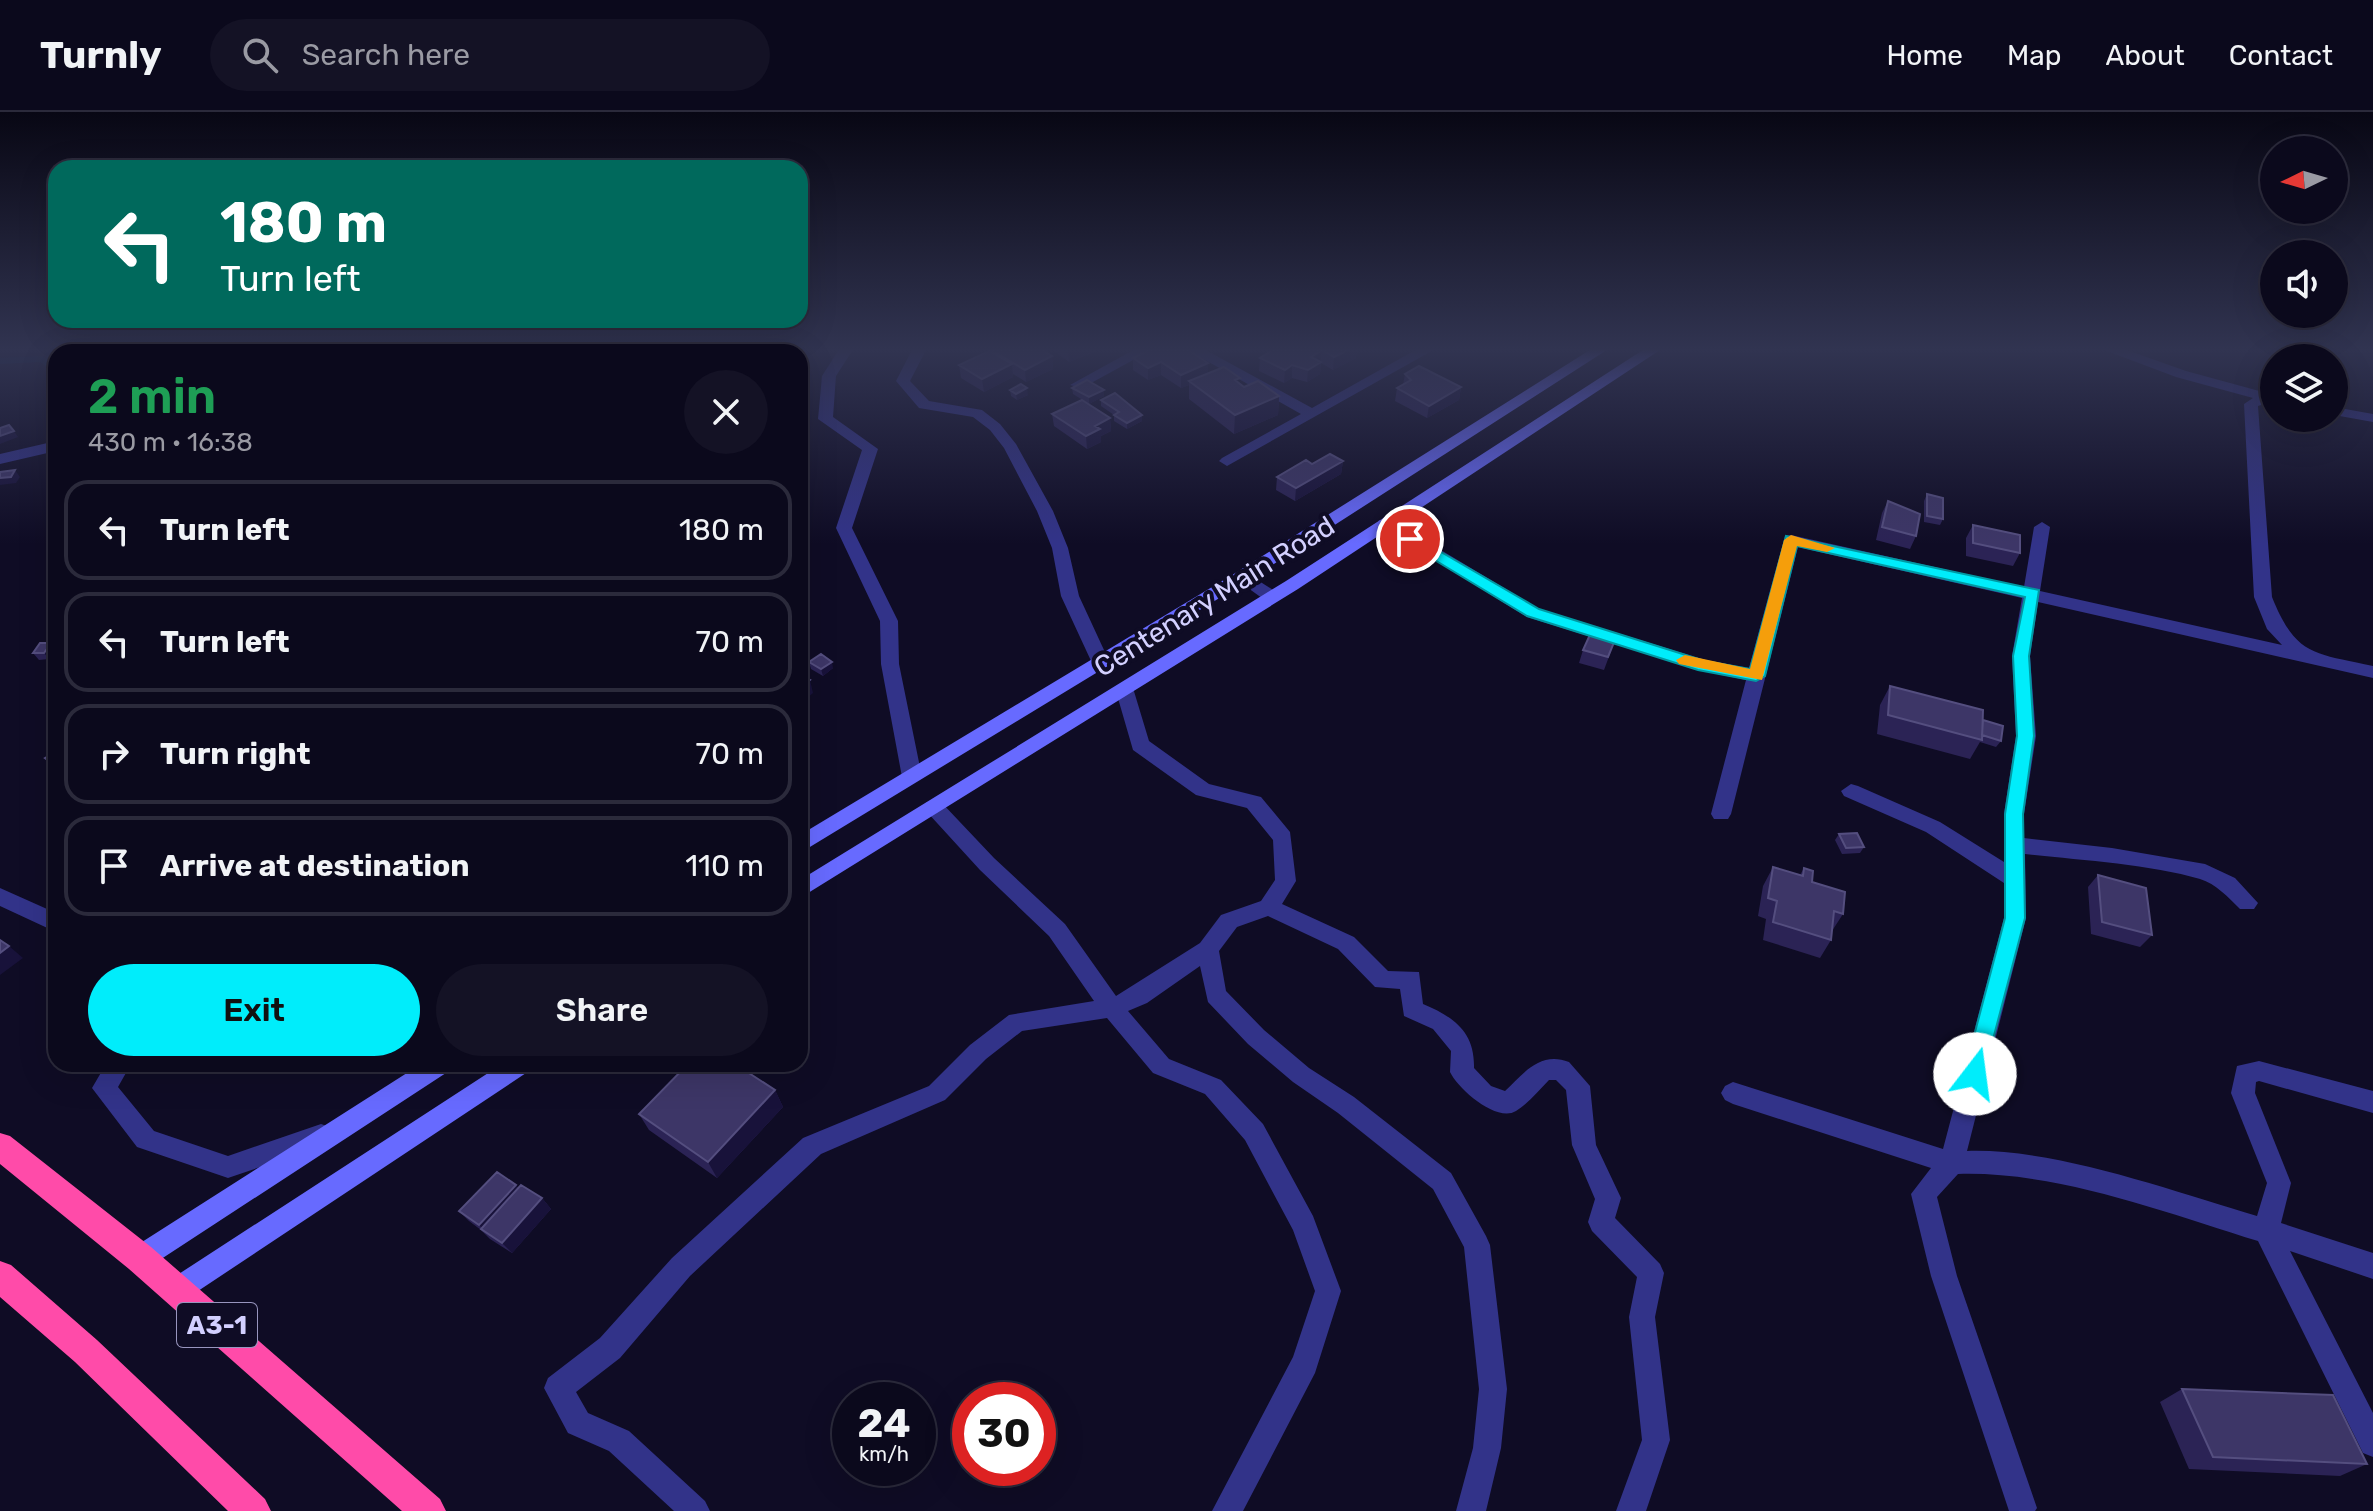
<!DOCTYPE html>
<html lang="en">
<head>
<meta charset="utf-8">
<style>
	:root { --surface:#0b091c; --page:#141225; --text:#f1f3f6; --muted:#9a9aa3; --line:#2b2a3b; --accent:#00edfb }
	body { margin:0; font-family:Rubik,sans-serif; background:var(--page); color:var(--text); height:100vh; display:flex; flex-direction:column; font-size:30px; white-space:nowrap }
	* { box-sizing:border-box; margin:0 }
	p { font-size:26px; color:var(--muted) }
	.icon { flex:none; width:44px; height:44px; fill:none; stroke:currentColor; stroke-width:2; stroke-linecap:round; stroke-linejoin:round }
	.map { position:relative; flex:1; overflow:hidden }
	.drawer { position:absolute; left:48px; top:232px; width:760px; height:728px; display:flex; flex-direction:column; background:var(--surface); border-radius:24px; box-shadow:0 8px 32px #0002,0 0 0 2px var(--line) }
	.drawer>* { flex:none }
	.guide { position:absolute; left:48px; top:48px; width:760px; height:168px; border-radius:24px; box-shadow:0 8px 32px #0002,0 0 0 2px var(--line); background:#00695c; color:#fff; overflow:hidden }
	.needle { width:52px; rotate:265deg }
	.fabs { position:absolute; left:2260px; top:24px; display:grid; gap:16px }
	.fabs a { display:grid; place-items:center; width:88px; height:88px; border-radius:50%; background:var(--surface); box-shadow:0 8px 32px #0002,0 0 0 2px var(--line); font-size:40px }
	.speed { position:absolute; left:832px; top:1270px; display:flex; gap:16px; font-size:40px; font-weight:700; text-align:center }
	.speed>* { display:grid; place-content:center; width:104px; height:104px; border-radius:50%; background:var(--surface); box-shadow:0 8px 32px #0002,0 0 0 2px var(--line); line-height:1 }
	.speed small { font-size:20px; font-weight:400 }
	.speed .limit { border:12px solid #d22; background:#fff; color:#111 }
	.pin { position:absolute; display:grid; place-items:center; width:68px; height:68px; color:#fff; margin:-34px; border:4px solid #fff; border-radius:50%; box-shadow:0 2px 8px #0007 }
	.me { position:absolute; width:88px; margin:-44px; rotate:15deg; stroke-linejoin:round; filter:drop-shadow(0 0 6px #0008) }
	.turn { display:flex; align-items:center; gap:28px; height:168px; padding:0 40px; font-size:36px }
	.turn .icon { width:104px; height:104px; stroke-width:2.5 }
	.turn b { display:block; font-size:56px; line-height:68px }
	.round { display:grid; place-items:center; flex:none; width:84px; height:84px; border-radius:42px; background:var(--page) }
	.overview { display:flex; align-items:center; justify-content:space-between; height:136px; padding:0 40px }
	h1 { font-size:48px; font-weight:600; line-height:60px; color:#1e9e55 }
	.cta { display:flex; gap:16px; margin-top:auto; padding:16px 40px }
	.cta a { flex:1; height:92px; border-radius:48px; background:var(--accent); color:#111; font-size:32px; font-weight:600; line-height:92px; text-align:center }
	.cta a+a { background:var(--page); color:var(--text) }
	ul { padding:0; list-style:none }
	li { display:flex; align-items:center; gap:24px; height:100px; margin:0 16px 12px; padding:0 24px; border:4px solid var(--line); border-radius:24px }
	li div { flex:1 }
	li b { display:block; font-size:30px }
	li em { font-style:normal }
	header { display:flex; align-items:center; gap:48px; box-sizing:border-box; height:112px; padding:0 40px; background:var(--surface); border-bottom:2px solid var(--line) }
	header strong { font-size:38px }
	nav { display:flex; gap:44px; margin-inline-start:auto; font-size:28px }
	.search { width:560px; height:72px; background:var(--page); display:flex; align-items:center; gap:20px; box-sizing:border-box; padding:0 28px; border-radius:44px; color:var(--muted); font-size:30px }
	.map>svg:first-child { display:block }
	.lines { fill:none; stroke-linecap:round; stroke-linejoin:round }
	.stream { stroke:#051f46; stroke-width:6 }
	.street { fill:#323389; fill-rule:evenodd }
	.secondary { fill:#676aff; fill-rule:evenodd }
	.highway { fill:#ff4ba9; fill-rule:evenodd }
	.wall { fill:#2b2355 }
	.shaded-wall { fill:#18123a }
	.building { fill:#3d3667; stroke:#544e7f; stroke-width:2 }
	.route { fill:#00edfb; stroke:#009aa3; stroke-width:2 }
	.slow { fill:#f59e0b }
	.labels { text-anchor:middle; stroke-width:8; stroke-linejoin:round; paint-order:stroke }
	.shield { fill:#0f0c25; stroke:#9895be; stroke-width:2 }
	.shield-label { font-size:26px; font-weight:bold; fill:#d3d0ff }
	.street-label { font-size:28px; fill:#d3d0ff; stroke:#0f0c25 }
</style>
</head>
<body>
<header>
<strong>Turnly</strong>
<div class="search"><svg class="icon" aria-label="search" viewBox="0 0 24 24"><circle cx="10" cy="10" r="6"/><path d="M15 15l6 6"/></svg>Search here</div>
<nav><a>Home</a><a>Map</a><a>About</a><a>Contact</a></nav>
</header>
<div class="map">
<svg width="2373" height="1399" viewBox="0 0 2373 1399">
	<rect width="100%" height="100%" fill="#0f0c25"/>
	<g class="lines">
		<path class="stream" d="M197,240L211,236
			M0,249L41,247L56,257"/>
		<path class="street" d="M322,236H340L336,240H319Z
			M840,236H854L836,264L833,305L878,337L852,416L898,509L899,552L922,665L912,672L902,665L881,552L880,509L836,416L862,338L818,307L822,264Z
			M913,236H927L910,269L929,289L982,298L1000,312L1016,332L1053,399L1068,436L1079,484L1110,551L1107,555H1095L1092,551L1061,484L1052,436L1037,399L1004,336L990,318L973,305L919,296L896,269Z
			M1137,236H1155L1082,276L1070,273Z
			M1184,236H1202L1312,296L1419,236H1437L1227,354L1219,349L1222,346L1301,302Z
			M2099,236H2121L2186,259L2274,283V289L2258,294L2272,485C2296,545 2315,541 2373,554V566L2038,490L2030,544L2036,624L2024,702V726L2112,736L2205,752L2235,766L2258,791L2254,797H2240C2228,785 2216,772 2200,767C2149,752 2078,748 2025,742L2026,806L1967,1039C2055,1036 2172,1079 2257,1104L2267,1071L2231,981L2237,954L2259,949L2373,979V1001L2259,969L2256,970L2255,981L2291,1071L2281,1111L2373,1141V1167L2290,1139L2373,1301V1345L2363,1341L2258,1129C2164,1100 2057,1059 1958,1062L1937,1085L1957,1164L2037,1396L2035,1399H2009L1931,1164L1911,1082L1931,1056L1733,992L1725,988L1721,981L1725,974L1733,970L1943,1037L2004,806V771L1926,720L1844,684L1841,679L1851,672L1858,674L1940,710L2004,750V702L2016,624L2012,544L2022,486L1798,435L1731,702L1728,707H1714L1711,702L1746,568L1698,558L1527,505L1377,412L1379,408H1391L1539,497L1705,548L1749,556L1785,424L1791,423L2024,475L2034,415L2042,410L2050,415L2040,479L2282,533L2267,517L2254,485L2244,292L2253,286L2176,265Z
			M2334,295L2373,302V310L2334,303Z
			M56,329V339L0,352V342Z
			M1243,459L1278,481L1281,485L1278,489H1266L1237,468L1235,464Z
			M1124,570L1133,576L1149,629L1209,672L1261,685L1290,720L1296,769L1282,792L1354,825L1388,859L1419,860L1423,892C1454,905 1475,920 1474,956L1491,974L1505,979C1524,961 1540,939 1569,950L1590,974L1596,1033L1621,1086L1615,1106L1660,1152L1664,1161L1655,1205L1670,1328L1646,1399H1616L1642,1328L1629,1205L1637,1165L1592,1119L1588,1110L1595,1087L1572,1033L1566,978L1556,968H1549C1539,978 1528,992 1516,999C1497,1011 1458,977 1450,960L1451,939L1433,917L1404,904L1400,877L1375,875L1338,837L1268,804L1237,815L1219,839L1226,879L1264,918L1309,956L1354,985L1451,1061L1486,1124L1490,1133L1507,1277L1501,1336L1486,1399H1456L1473,1336L1479,1277L1464,1135L1433,1077L1338,1001L1293,970L1248,932L1208,890L1200,854L1147,891L1128,899L1169,947L1221,968L1263,1012L1313,1104L1341,1179L1315,1261L1243,1399H1212L1293,1245L1315,1179L1293,1118L1245,1028L1205,982L1153,961L1107,906L1022,919L986,947L945,988L821,1042L690,1164L620,1246L576,1280L588,1301L629,1319L705,1389L710,1399H674L609,1339L568,1321L544,1276L548,1266L600,1226L672,1146L803,1026L929,974L970,933L1009,903L1094,889L1049,824L980,758L927,700L924,695L927,690H941L994,746L1065,812L1116,884L1200,831L1221,803L1261,789L1275,768L1273,728L1247,696L1196,683L1133,638L1115,576Z
			M0,776L56,801V820L0,794Z
			M106,952H131L118,975L154,1019L228,1044L321,1012L330,1015L333,1023L330,1031L228,1066L137,1035L92,976Z"/>
		<path class="secondary" d="M1593,236H1610L1249,468L800,741V723L1237,460Z
			M1646,236H1663L1298,477L800,786V768L1286,469Z
			M421,952H453L449,959L149,1155L140,1159L131,1155L127,1146L131,1137Z
			M502,952H533L529,959L186,1187L177,1191L168,1187L164,1178L168,1169Z"/>
		<path class="highway" d="M0,1021L10,1024L151,1135L440,1387L446,1399H402L129,1157L0,1052Z
			M0,1149L11,1153L97,1228L265,1387L271,1399H228L75,1250L0,1185Z"/>
	</g>
	<path class="wall" d="M988,236L1052,244L1053,257L1026,270L1013,262V265L984,280L961,266L959,253L988,239Z
		M1050,236H1102V237L1069,250Z
		M1276,236H1357L1356,246L1333,258L1321,251L1320,262L1307,270L1292,266L1284,271L1259,259L1260,246Z
		M1133,246L1208,251V261L1240,272L1244,275L1279,284L1278,303L1234,322L1189,287V273L1181,276L1161,263L1148,268L1133,258Z
		M1405,262L1461,275L1459,288L1427,306L1395,289L1397,276L1403,273Z
		M1072,276L1104,278V284L1089,292L1073,282Z
		M1010,278L1028,283L1017,288L1011,284Z
		M1101,288L1142,303V309L1127,317L1114,309V303L1101,294Z
		M1052,302L1110,306L1111,319L1101,324V330L1087,337L1054,314Z
		M1343,349L1341,362L1295,389L1276,378L1277,365L1312,352Z
		M1927,382L1943,407L1940,413L1924,410V389Z
		M1888,389L1916,424L1910,437L1876,428L1882,401Z
		M1973,413L2020,441L2013,454L1966,444V426Z
		M1617,523L1604,558L1579,551L1583,538Z
		M56,537L49,547L39,548L33,541Z
		M809,550L833,556L823,564L811,557Z
		M1890,574L1983,609L2001,629L1996,635L1980,630L1970,647L1877,622L1880,593Z
		M1839,722L1864,735L1860,741L1842,742L1835,728Z
		M1773,755L1800,763L1804,756L1812,770L1843,802L1832,819L1831,828L1820,846L1763,828L1766,807L1758,804L1763,774Z
		M2098,763L2152,823L2140,835L2091,822L2088,775Z
		M775,978L783,995L717,1066L649,1018L639,1002Z
		M516,1073L518,1076L542,1086L551,1097L512,1141L490,1127L481,1118L469,1109L459,1099Z
		M2182,1277L2367,1352L2340,1364L2189,1357L2160,1290Z"/>
	<path class="shaded-wall" d="M1071,236H1102L1069,250L1068,238Z
		M1352,236H1357L1356,246L1333,258L1334,245Z
		M1321,239L1320,262L1307,270L1308,258L1311,245Z
		M1052,244L1053,257L1026,270L1025,258Z
		M1161,250V263L1148,268V256Z
		M1208,251V264L1189,269V273L1181,276V263Z
		M1012,252L1013,265L984,280L982,267Z
		M1292,253V266L1284,271L1285,258Z
		M1461,275L1459,288L1427,306L1429,294Z
		M1027,276L1028,283L1017,288L1016,282Z
		M1104,278V284L1089,292V285Z
		M1279,284L1278,303L1234,322L1235,303Z
		M1142,303V309L1127,317V311Z
		M1110,306L1111,319L1101,324V330L1087,337L1086,324L1095,314Z
		M14,319L18,325L0,332V324Z
		M1343,349L1341,362L1295,389L1296,376Z
		M15,358L20,365L16,371L0,373V366Z
		M51,531L56,537L49,547L44,541Z
		M832,550L833,556L823,564L821,557Z
		M810,568L813,581L800,592V576Z
		M9,834L23,846L0,863V841Z
		M775,978L783,995L717,1066L708,1050Z
		M516,1073L525,1084L489,1123L479,1113Z
		M542,1086L551,1097L512,1141L502,1131Z"/>
	<path class="building" d="M988,236H1038L1052,244L1025,258Z
		M1154,236H1185L1208,251L1181,263L1161,250L1148,256L1133,246Z
		M1276,236H1314L1321,239L1311,245L1321,250L1308,258L1292,253L1285,258L1260,246Z
		M1319,236H1352L1334,245Z
		M989,239L1012,252L982,267L959,253Z
		M1419,254L1461,275L1429,294L1397,276L1411,268L1405,262Z
		M1224,255L1240,266L1235,268L1244,275L1258,269L1279,284L1235,303L1189,269Z
		M1087,268L1104,278L1089,285L1072,276Z
		M1021,272L1027,276L1016,282L1010,278Z
		M1115,281L1142,303L1127,311L1114,303L1119,300L1101,288Z
		M1082,288L1110,306L1095,314L1100,317L1086,324L1052,302Z
		M9,313L14,319L0,324V316Z
		M1330,342L1343,349L1296,376L1277,365L1306,348L1312,352Z
		M15,358L11,365L0,366V360Z
		M1927,382L1943,386V407L1927,404Z
		M1888,389L1920,402L1916,424L1882,415Z
		M1973,413L2020,423V441L1973,431Z
		M1593,516L1617,523L1608,545L1583,538Z
		M40,531H51L44,541H33Z
		M821,542L832,550L821,557L809,550Z
		M800,563L810,568L800,576Z
		M1890,574L1983,598L1982,628L1888,603Z
		M1983,608L2003,614L2001,629L1982,623Z
		M56,640V654L45,646Z
		M1857,721L1864,735L1846,736L1839,722Z
		M1773,755L1803,764L1804,756L1813,759L1812,770L1845,780L1843,802L1834,799L1831,828L1773,810L1777,789L1768,786Z
		M2098,763L2146,776L2152,823L2102,810Z
		M0,828L9,834L0,841Z
		M688,952H735L775,978L708,1050L639,1002Z
		M497,1060L516,1073L479,1113L459,1099Z
		M521,1073L542,1086L502,1131L481,1117Z
		M2182,1277L2333,1283L2367,1352L2213,1345Z"/>
	<linearGradient id="sky" x2="0" y2="1"><stop stop-color="#080714"/><stop offset="0.55" stop-color="#313451"/><stop offset="1" stop-color="#313451" stop-opacity="0"/></linearGradient>
	<rect width="2373" height="432" fill="url(#sky)"/>
	<path class="route" d="M1410,422L1539,497L1705,549L1750,557L1786,424L2039,478L2029,544L2034,624L2023,702L2025,806L1982,969H1967L1964,962L2005,806V702L2017,624L2013,544L2025,485L1797,434L1765,564L1756,569L1698,558L1527,504L1405,430L1402,427Z"/>
	<path class="slow" d="M1791,423L1835,436L1827,440L1797,434L1762,568L1679,552L1676,548L1685,543L1750,557L1784,428Z"/>
	<g class="labels">
		<rect class="shield" x="177" y="1191" width="80" height="44" rx="6"/>
		<g class="shield-label">
			<text x="217" y="1222">A3-1</text>
		</g>
		<g class="street-label">
			<text transform="translate(1214 484) rotate(-32)" y="10">Centenary Main Road</text>
		</g>
	</g>
</svg>
<div class="fabs">
<a><svg class="needle" viewBox="-14 -14 28 28"><path d="M0-13l5 13h-10z" fill="#e53935"/><path d="M0 13l5-13h-10z" fill="#9a9aa3"/></svg></a>
<a><svg class="icon" aria-label="sound" viewBox="0 0 24 24"><path d="M4 9h4l5-4v14l-5-4H4zM17 9q2 3 0 6"/></svg></a>
<a><svg class="icon" aria-label="layers" viewBox="0 0 24 24"><path d="M12 4l9 5-9 5-9-5zM3 14l9 5 9-5"/></svg></a>
</div>
<div class="speed"><div>24<small>km/h</small></div><div class="limit">30</div></div>
<div class="pin" style="left:1410px;top:427px;background:#d93025"><svg class="icon" aria-label="arrive" viewBox="0 0 24 24"><path d="M6 21V4h12l-3 4 3 4H6"/></svg></div>
<svg class="me" style="left:1975px;top:962px" viewBox="-20 -20 40 40"><circle r="19" fill="#fff"/><path d="M0-13L10 11 0 6-10 11z" fill="#00edfb"/></svg>
<div class="guide">
<div class="turn"><svg class="icon" aria-label="left" viewBox="0 0 24 24"><path d="M17 20v-9H6M10 6l-5 5 5 5"/></svg><div><b>180 m</b>Turn left</div></div>
</div>
<section class="drawer">
<div class="overview"><div><h1>2 min</h1><p>430 m · 16:38</p></div><a class="round"><svg class="icon" aria-label="close" viewBox="0 0 24 24"><path d="M6 6l12 12M18 6L6 18"/></svg></a></div>
<ul>
<li><svg class="icon" aria-label="left" viewBox="0 0 24 24"><path d="M17 20v-9H6M10 6l-5 5 5 5"/></svg><div><b>Turn left</b></div><em>180 m</em></li>
<li><svg class="icon" aria-label="left" viewBox="0 0 24 24"><path d="M17 20v-9H6M10 6l-5 5 5 5"/></svg><div><b>Turn left</b></div><em>70 m</em></li>
<li><svg class="icon" aria-label="right" viewBox="0 0 24 24"><path d="M7 20v-9h11M14 6l5 5-5 5"/></svg><div><b>Turn right</b></div><em>70 m</em></li>
<li><svg class="icon" aria-label="arrive" viewBox="0 0 24 24"><path d="M6 21V4h12l-3 4 3 4H6"/></svg><div><b>Arrive at destination</b></div><em>110 m</em></li>
</ul>
<div class="cta"><a>Exit</a><a>Share</a></div>
</section>
</div>
</body>
</html>
